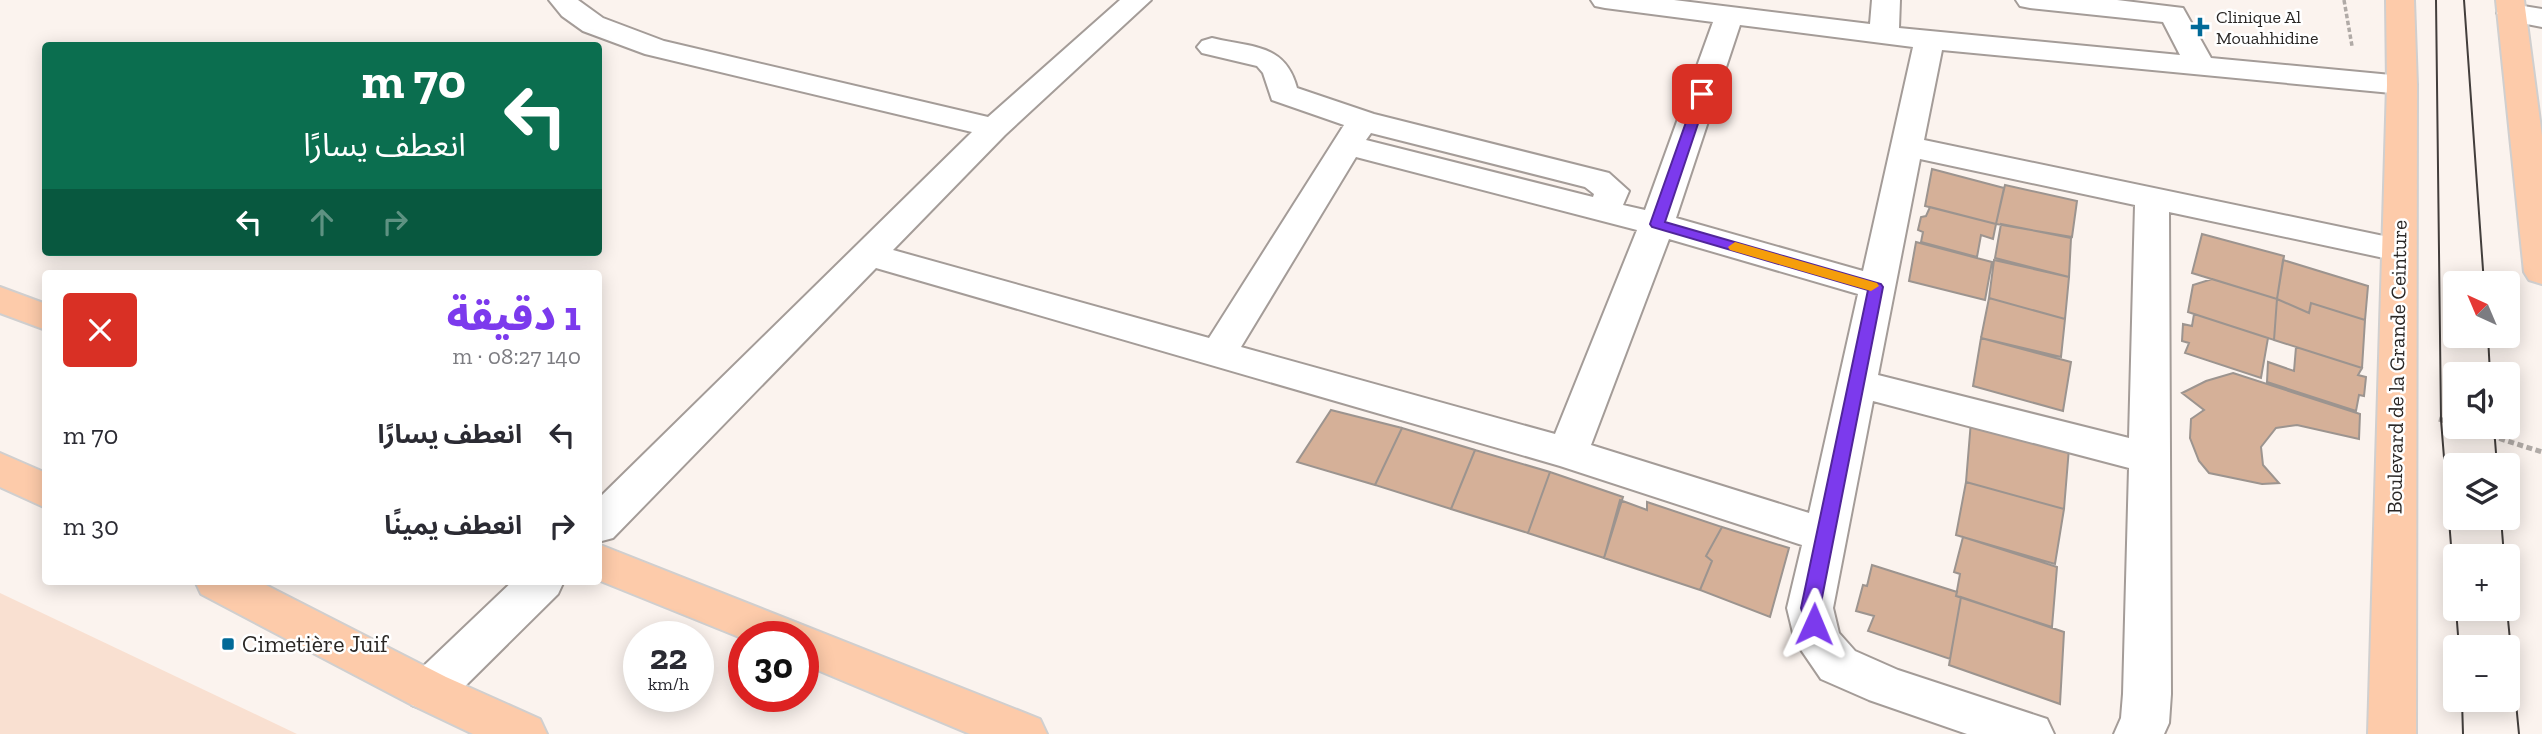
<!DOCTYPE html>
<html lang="ar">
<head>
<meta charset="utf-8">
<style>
	:root { --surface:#fff; --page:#f7f7f7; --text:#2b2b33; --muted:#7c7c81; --accent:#7c3aed }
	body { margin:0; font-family:"Zilla Slab","Noto Sans Arabic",serif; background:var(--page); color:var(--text); direction:rtl; height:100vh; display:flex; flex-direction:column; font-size:26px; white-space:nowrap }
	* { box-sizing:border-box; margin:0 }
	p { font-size:23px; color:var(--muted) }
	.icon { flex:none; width:38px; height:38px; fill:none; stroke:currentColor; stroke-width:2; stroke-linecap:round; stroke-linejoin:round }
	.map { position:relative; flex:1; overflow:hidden; direction:ltr }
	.sheet { position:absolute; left:42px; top:270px; width:560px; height:315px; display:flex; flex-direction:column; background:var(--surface); border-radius:7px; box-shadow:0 4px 18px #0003; direction:rtl }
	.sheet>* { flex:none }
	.top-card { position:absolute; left:42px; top:42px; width:560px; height:214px; border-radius:7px; box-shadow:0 4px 18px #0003; direction:rtl; background:#0b6e4f; color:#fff; overflow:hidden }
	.needle { width:46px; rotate:316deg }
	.fabs { position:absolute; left:2443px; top:271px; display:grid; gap:14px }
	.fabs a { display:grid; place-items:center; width:77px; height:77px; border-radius:7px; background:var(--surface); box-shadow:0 4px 18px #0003; font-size:35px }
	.speed { position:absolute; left:623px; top:621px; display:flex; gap:14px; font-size:35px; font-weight:700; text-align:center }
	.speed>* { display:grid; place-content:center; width:91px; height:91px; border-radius:50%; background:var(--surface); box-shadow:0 4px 18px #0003; line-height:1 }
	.speed small { font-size:18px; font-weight:400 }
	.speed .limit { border:10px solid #d22; background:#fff; color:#111 }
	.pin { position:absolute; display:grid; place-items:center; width:60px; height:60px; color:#fff; margin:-30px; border-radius:14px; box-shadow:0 4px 10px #0006 }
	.me { position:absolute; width:77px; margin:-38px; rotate:1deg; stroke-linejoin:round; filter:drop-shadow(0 0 5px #0008) }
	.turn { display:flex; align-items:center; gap:24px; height:147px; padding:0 21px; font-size:32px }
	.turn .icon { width:91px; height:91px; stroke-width:2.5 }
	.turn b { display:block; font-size:49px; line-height:60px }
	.lanes { display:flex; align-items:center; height:66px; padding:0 21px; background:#0003; justify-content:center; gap:35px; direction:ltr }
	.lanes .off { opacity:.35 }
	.round { display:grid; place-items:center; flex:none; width:74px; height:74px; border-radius:7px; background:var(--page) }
	.head { display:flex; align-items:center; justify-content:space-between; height:119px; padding:0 21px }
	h1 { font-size:42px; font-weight:800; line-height:52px; color:var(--accent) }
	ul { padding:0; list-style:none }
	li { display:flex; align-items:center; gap:21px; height:91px; padding:0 21px }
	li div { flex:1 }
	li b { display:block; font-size:26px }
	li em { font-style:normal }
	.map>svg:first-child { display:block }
	.green { fill:#f9e0d1 }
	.building { fill:#d5b098; stroke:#9c948f; stroke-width:2 }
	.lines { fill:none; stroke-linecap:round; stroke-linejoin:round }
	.minor-casing { stroke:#a49c98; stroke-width:4 }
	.major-casing { stroke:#d0cfcf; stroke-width:4 }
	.path-far1 { stroke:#b0aaa6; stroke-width:3.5; stroke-dasharray:4.5 2.5; stroke-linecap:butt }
	.path { stroke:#b0aaa6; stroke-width:5; stroke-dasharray:6 3.5; stroke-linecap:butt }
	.minor { fill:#fff; fill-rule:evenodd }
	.major { fill:#fdcbaa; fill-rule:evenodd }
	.tram { stroke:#423e3c; stroke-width:2 }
	.route { fill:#7c3aed; stroke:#51269a; stroke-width:2 }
	.slow { fill:#f59e0b }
	.poi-dot { fill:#006997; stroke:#fff; stroke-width:2.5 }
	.labels { text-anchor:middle; stroke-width:5; stroke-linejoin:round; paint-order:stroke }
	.far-poi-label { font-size:18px; fill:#2a2725; stroke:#fff; text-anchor:start }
	.street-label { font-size:21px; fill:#2a2725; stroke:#fff }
	.near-poi-label { font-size:24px; fill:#2a2725; stroke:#fff; text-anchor:start }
</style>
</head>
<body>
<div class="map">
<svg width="2542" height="734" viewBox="0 0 2542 734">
	<rect width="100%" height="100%" fill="#fbf3ee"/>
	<path class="green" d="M0,593L297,734H0Z"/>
	<path class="building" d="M1932,169L2004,188L1996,224L1925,206Z
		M2005,185L2077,201L2072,237L1996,224Z
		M1930,207L1996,224L1993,239L1981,235L1977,257L1921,242L1923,232L1918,230L1921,217L1926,216Z
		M2001,224L2071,238L2069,277L1995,258Z
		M2202,234L2284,256L2277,299L2192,273Z
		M1916,242L1992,262L1985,300L1909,281Z
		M1994,260L2069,277L2065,319L1989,298Z
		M2283,260L2368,286L2365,320L2311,303L2309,313L2277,299Z
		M2212,279L2277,299L2274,340L2188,312L2193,285Z
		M1989,298L2065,319L2061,357L1981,338Z
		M2277,299L2309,313L2311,303L2365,320L2362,368L2274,340Z
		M2194,314L2268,338L2261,378L2185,353L2189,343L2182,341L2183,324L2192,326Z
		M1981,338L2071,362L2063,411L1973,386Z
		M2296,347L2362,368L2358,375L2366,377L2364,396L2359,395L2356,411L2267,382L2268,362L2294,371Z
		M2233,373L2360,414L2359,439L2297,425L2276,428L2261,447L2263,465L2279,483L2262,484L2209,473L2199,461L2190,438L2191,419L2204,410L2182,393L2206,381Z
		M1331,410L1402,428L1375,485L1297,462Z
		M1971,421L2069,448L2064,509L1966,482Z
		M1402,428L1475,450L1451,509L1375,485Z
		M1475,450L1550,472L1528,533L1451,509Z
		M1550,472L1623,497L1604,558L1528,533Z
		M1966,482L2064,509L2055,564L1956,535Z
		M1620,500L1647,510V502L1722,527L1706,556L1712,561L1700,590L1604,558Z
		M1722,527L1789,548L1770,617L1700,590L1712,561L1706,556Z
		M1963,537L2057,567L2052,627L1956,596L1960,574L1954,572Z
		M1872,565L1957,592L1956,596L1961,597L1950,659L1868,631L1874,616L1856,611L1863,585L1867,586Z
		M1961,597L2064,632L2060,704L1949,665Z"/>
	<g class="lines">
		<defs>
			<path id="minor" d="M549,0H578L603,18L664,41L988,117L1120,0H1151L1005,135L893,250L1209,338L1344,125L1272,100L1263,73L1257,66L1202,53L1197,47L1202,41L1212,38C1252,48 1285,43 1297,88L1374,114L1609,173L1629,191L1623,205L1645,210L1713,22L1605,8L1595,6L1591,0H1674L1870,24L1872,0H1900L1899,28L2180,55L2163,22L2030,8L2020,6L2016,0H2117L2183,8L2211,58L2402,76L2413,79L2417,85L2413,91L2402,94L1942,50L1924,140L2398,239L2410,242L2416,250L2410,258L2398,261L2169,212L2171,694L2169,723L2164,734H2114L2121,718L2123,694L2129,468L1873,401L1833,608L1839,633L1855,651L1898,670L2047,719L2054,734H1967L1869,700L1821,679L1795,641L1787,608L1802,545L1560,466L876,268L613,538L598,542V499L972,132L645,54L583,31L562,16ZM1740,25L1913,47L1863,271L1676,218ZM1371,133L1585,187L1594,194L1593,197L1366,140ZM1356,157L1637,230L1555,434L1241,347ZM1920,159L2135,205L2129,438L1878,375ZM1669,239L1858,294L1809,513L1591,445Z
				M2511,4L2542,9V27L2501,19L2497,13L2501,7Z
				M513,581H564L558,594L446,705L429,711L412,705L405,691L412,677Z"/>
			<path id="major" d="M2386,0H2414L2417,85L2416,734H2368L2387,85Z
				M2496,0H2524L2542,136V284L2529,280L2524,272Z
				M0,287L46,304V330L0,313Z
				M0,453L46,473V508L0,487Z
				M598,544L1040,719L1047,734H970L803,664V637L744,639L598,580Z
				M195,581H258L446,677L540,719L547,734H473L412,705L201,594Z"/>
		</defs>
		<use href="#minor" class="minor-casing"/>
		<use href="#major" class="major-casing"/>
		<path class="path-far1" d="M2344,0L2352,46"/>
		<path class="path" d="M2439,419L2455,424
			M2463,427L2542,452"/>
		<use href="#minor" class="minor"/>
		<use href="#major" class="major"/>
		<path class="tram" d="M2436,0L2441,420L2455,595
			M2464,0L2484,284
			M2488,336L2490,374
			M2494,427L2497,466
			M2501,518L2504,556
			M2456,609L2459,648
			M2507,609L2519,734
			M2462,700L2463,734"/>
	</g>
	<path class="route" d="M1702,90L1708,94L1665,222L1881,284L1883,287L1820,608L1824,624L1821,630H1807L1801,608L1868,290L1652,227L1650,224L1696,94Z"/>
	<path class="slow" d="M1735,242L1877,283L1879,286L1871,291L1730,250L1728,247Z"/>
	<g class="poi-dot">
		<path d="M2196.5 16.5h7v7h7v7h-7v7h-7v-7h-7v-7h7z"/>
		<rect x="221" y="637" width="14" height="14" rx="3.5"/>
	</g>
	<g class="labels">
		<g class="far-poi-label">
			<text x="2216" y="23">Clinique Al<tspan x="2216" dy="21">Mouahhidine</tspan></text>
		</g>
		<g class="street-label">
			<text transform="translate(2397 367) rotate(-89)" y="7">Boulevard de la Grande Ceinture</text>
		</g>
		<g class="near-poi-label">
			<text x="242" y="652">Cimetière Juif</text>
		</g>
	</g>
</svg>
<div class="fabs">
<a><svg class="needle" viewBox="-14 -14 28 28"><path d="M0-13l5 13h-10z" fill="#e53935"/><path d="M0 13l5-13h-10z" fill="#7c7c81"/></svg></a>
<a><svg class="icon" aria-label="sound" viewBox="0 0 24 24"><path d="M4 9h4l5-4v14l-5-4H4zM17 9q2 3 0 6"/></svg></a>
<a><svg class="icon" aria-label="layers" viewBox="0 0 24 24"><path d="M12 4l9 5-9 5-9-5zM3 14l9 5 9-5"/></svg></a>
<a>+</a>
<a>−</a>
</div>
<div class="speed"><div>22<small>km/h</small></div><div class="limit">30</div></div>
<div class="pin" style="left:1702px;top:94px;background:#d93025"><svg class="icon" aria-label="arrive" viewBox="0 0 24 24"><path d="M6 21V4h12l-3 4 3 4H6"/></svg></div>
<svg class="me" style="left:1814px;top:624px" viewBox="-20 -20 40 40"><path d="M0-17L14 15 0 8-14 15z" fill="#7c3aed" stroke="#fff" stroke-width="4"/></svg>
<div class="top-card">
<div class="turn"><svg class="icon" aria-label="left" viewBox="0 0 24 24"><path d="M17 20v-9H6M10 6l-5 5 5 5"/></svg><div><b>70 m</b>انعطف يسارًا</div></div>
<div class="lanes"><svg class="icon" aria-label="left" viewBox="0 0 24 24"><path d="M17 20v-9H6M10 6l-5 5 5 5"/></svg><svg class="icon off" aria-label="ahead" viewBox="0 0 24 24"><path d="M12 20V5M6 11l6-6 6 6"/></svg><svg class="icon off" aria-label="right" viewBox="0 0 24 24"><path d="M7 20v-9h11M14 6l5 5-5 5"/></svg></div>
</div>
<section class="sheet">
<div class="head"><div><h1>1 دقيقة</h1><p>140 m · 08:27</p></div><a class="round" style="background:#d93025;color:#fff"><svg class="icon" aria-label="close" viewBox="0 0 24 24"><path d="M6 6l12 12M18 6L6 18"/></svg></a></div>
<ul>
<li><svg class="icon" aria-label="left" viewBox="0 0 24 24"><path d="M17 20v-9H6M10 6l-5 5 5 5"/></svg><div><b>انعطف يسارًا</b></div><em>70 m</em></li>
<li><svg class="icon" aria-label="right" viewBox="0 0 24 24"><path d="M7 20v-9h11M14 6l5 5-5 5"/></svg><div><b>انعطف يمينًا</b></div><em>30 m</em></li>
</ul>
</section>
</div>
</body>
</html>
